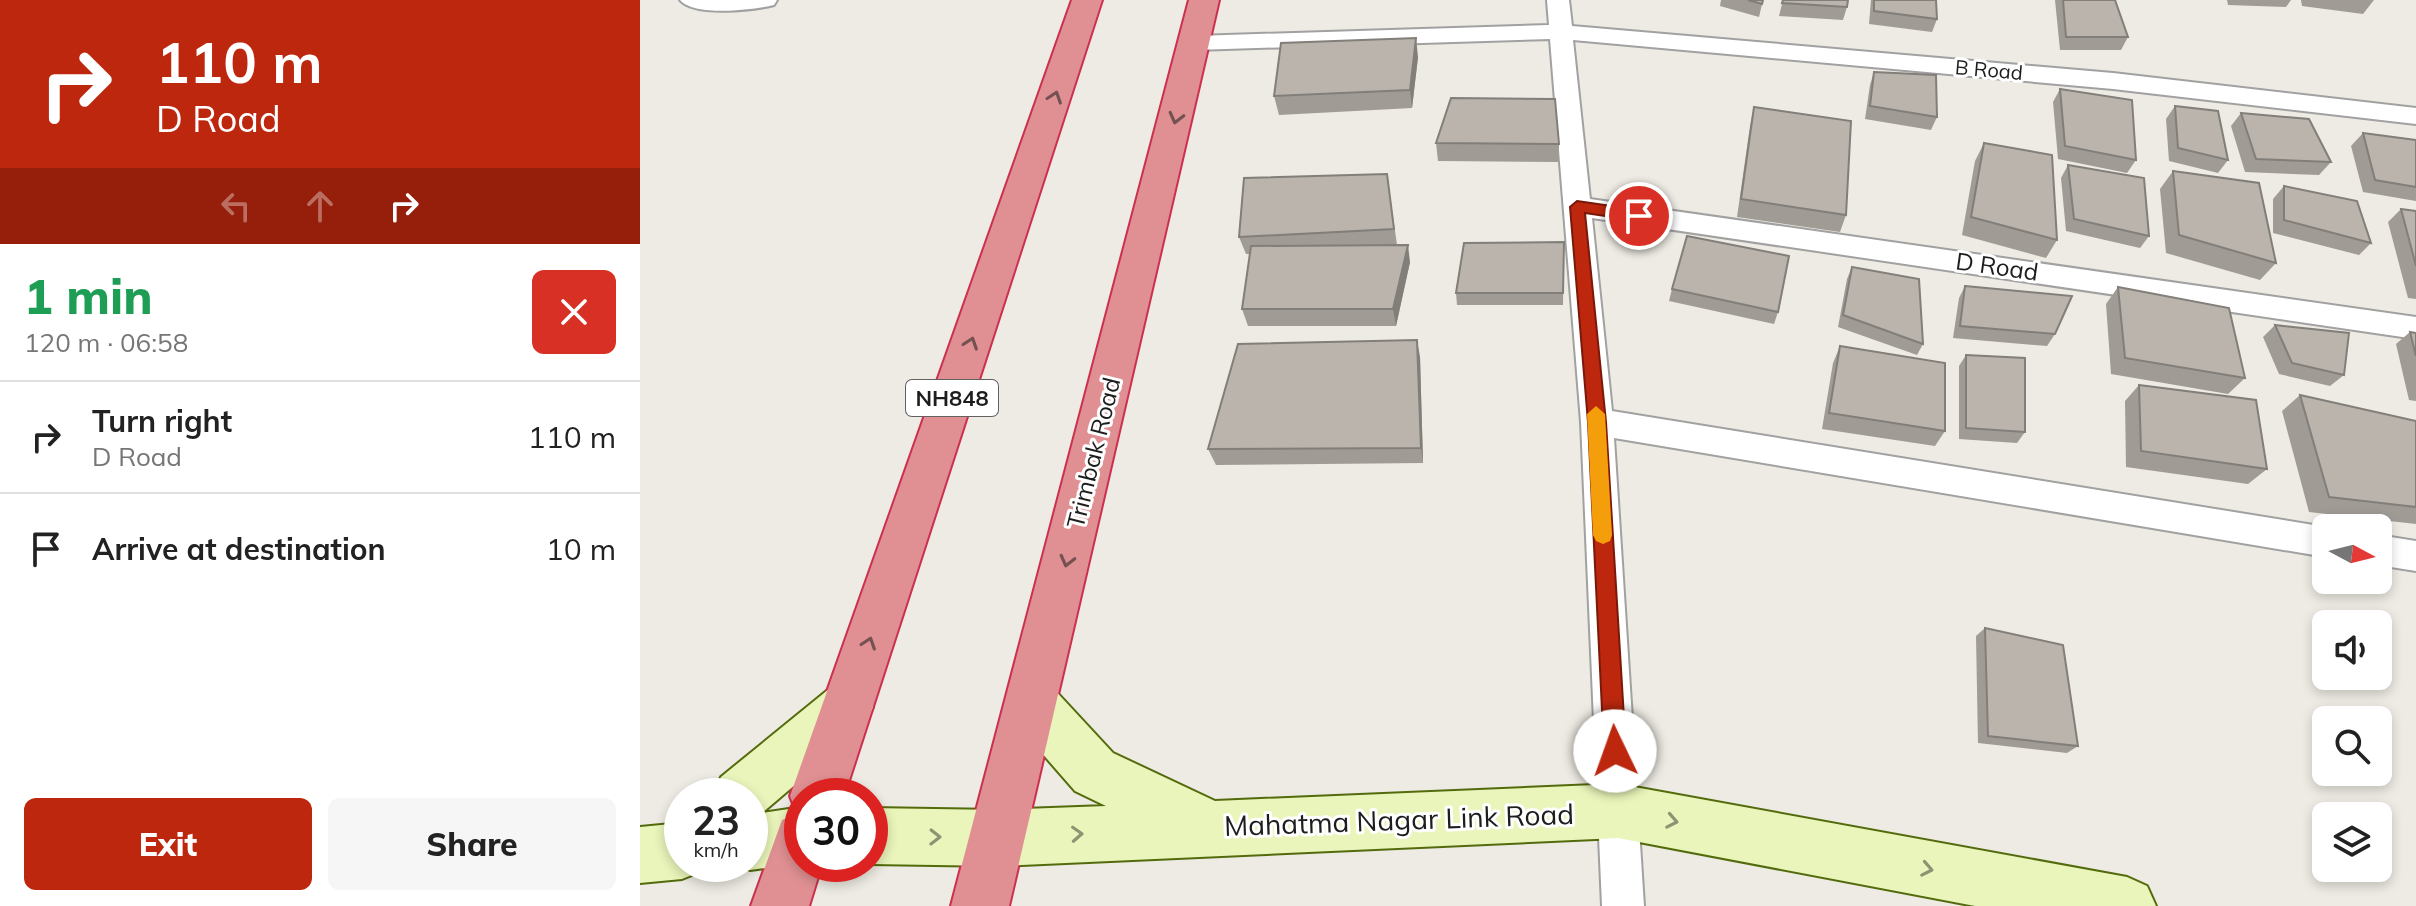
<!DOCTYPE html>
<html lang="en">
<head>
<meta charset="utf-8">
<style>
	:root { --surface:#fff; --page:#f6f6f6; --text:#222; --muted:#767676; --line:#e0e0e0; --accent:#bc270e }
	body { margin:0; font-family:Mulish,sans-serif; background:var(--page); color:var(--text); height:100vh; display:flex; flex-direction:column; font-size:30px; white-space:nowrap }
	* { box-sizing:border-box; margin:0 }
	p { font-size:26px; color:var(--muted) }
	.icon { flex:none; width:44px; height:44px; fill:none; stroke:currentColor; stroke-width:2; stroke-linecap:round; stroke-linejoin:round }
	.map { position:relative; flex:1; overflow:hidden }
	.details { display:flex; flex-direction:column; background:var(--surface); width:640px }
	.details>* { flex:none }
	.banner { background:#bc270e; color:#fff; overflow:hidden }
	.needle { width:52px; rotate:97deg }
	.tools { position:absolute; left:1672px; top:514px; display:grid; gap:16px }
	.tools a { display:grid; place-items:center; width:80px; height:80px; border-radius:12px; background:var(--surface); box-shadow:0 4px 12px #0003; font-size:40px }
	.speed { position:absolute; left:24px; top:778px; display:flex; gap:16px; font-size:40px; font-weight:700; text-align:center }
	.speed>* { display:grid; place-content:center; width:104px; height:104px; border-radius:50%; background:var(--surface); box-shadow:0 4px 12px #0003; line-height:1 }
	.speed small { font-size:20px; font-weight:400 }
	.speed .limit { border:12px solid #d22; background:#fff; color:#111 }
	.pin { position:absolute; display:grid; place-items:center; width:68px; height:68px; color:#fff; margin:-34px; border:4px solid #fff; border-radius:50%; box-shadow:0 2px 8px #0007 }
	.me { position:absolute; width:88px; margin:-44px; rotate:357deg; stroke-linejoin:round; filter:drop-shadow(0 0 6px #0008) }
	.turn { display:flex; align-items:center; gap:28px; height:168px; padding:0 24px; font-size:36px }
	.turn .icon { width:104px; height:104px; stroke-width:2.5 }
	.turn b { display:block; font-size:56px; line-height:68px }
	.lanes { display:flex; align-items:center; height:76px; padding:0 24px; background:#0003; justify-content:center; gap:40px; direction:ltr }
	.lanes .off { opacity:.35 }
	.round { display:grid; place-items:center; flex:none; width:84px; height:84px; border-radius:12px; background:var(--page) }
	.headline { display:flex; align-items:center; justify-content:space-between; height:136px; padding:0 24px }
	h1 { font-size:48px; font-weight:800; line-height:60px; color:#1e9e55 }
	.primary-button { display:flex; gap:16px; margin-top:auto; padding:16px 24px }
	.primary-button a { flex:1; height:92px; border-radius:12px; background:var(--accent); color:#fff; font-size:32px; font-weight:800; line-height:92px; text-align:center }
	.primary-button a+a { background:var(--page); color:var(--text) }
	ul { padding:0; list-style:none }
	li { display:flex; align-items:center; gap:24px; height:112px; padding:0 24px; border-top:2px solid var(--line) }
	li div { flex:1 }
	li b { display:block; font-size:30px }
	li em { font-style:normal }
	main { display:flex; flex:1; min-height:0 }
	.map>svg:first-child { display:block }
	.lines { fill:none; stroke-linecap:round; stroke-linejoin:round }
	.street-casing { stroke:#a1a1a1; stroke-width:4 }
	.secondary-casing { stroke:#536b0c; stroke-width:4 }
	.highway-casing { stroke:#cc304f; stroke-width:4 }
	.street { fill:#fff; fill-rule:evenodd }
	.secondary { fill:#e9f5ba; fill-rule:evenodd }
	.highway { fill:#e09093; fill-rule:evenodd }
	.wall { fill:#a09b95 }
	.shaded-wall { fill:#827e79 }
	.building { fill:#bab4ad; stroke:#827e79; stroke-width:2 }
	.oneway { stroke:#755152 }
	.oneway2 { stroke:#8d9473 }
	.route { fill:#bc270e; stroke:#7a1909; stroke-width:2 }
	.slow { fill:#f59e0b }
	.labels { text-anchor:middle; stroke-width:6; stroke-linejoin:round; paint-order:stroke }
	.far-street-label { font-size:20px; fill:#1d1d1d; stroke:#fff }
	.shield { fill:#fff; stroke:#616161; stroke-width:2 }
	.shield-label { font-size:22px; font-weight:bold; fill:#1d1d1d }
	.street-label { font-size:24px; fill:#1d1d1d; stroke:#fff }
	.near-street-label { font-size:28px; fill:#1d1d1d; stroke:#fff }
</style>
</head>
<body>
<main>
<section class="details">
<div class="banner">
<div class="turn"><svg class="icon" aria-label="right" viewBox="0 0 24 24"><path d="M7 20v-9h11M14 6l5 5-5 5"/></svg><div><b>110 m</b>D Road</div></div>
<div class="lanes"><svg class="icon off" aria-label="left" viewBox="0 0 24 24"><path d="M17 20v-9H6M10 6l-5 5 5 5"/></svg><svg class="icon off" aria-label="ahead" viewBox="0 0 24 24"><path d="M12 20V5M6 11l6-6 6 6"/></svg><svg class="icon" aria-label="right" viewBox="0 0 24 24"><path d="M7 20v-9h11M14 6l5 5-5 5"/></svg></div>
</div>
<div class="headline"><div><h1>1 min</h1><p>120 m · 06:58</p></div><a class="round" style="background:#d93025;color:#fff"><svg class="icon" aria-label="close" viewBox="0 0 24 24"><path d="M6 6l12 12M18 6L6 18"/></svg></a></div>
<ul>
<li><svg class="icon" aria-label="right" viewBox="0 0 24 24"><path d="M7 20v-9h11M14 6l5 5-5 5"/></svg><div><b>Turn right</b><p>D Road</p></div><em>110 m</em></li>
<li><svg class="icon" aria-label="arrive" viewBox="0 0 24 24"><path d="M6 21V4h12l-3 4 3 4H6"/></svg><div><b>Arrive at destination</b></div><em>10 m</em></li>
</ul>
<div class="primary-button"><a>Exit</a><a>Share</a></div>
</section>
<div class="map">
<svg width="1776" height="906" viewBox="0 0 1776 906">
	<rect width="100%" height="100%" fill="#edebe3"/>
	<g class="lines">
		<defs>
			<path id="street" d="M40,0H137L134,5C114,10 54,17 40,0Z
				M907,0H929L932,26L1473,73L1776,108V124L1473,89L933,40L950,199L1776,317V339L952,218L972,411L1686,527L1689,528H1686V557L974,438L1004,906H962L941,422L910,39L555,50L547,48L543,43L547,38L555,36L909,25Z
				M1738,535L1776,541V571L1738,565Z"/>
			<path id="secondary" d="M392,678L410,685L473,753L575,801L978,784L1487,877L1507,886L1516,906H1335L978,838L359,866L230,864V808L359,810L466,806L435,791L374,721L366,703L374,685Z
				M207,682L225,689L233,707L225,725L122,813L162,807V863L110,870L96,864H110V796H73L81,777L189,689Z
				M42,823V864H65L62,871L42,879L0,883V827Z"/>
			<path id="highway" d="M432,0H462L204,796H162V864H182L169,906H111L142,820L157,814L150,796Z
				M549,0H579L369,906H311Z"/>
		</defs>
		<use href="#street" class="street-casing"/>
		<use href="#secondary" class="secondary-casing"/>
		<use href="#highway" class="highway-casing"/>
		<use href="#street" class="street"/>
		<use href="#secondary" class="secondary"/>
		<use href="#highway" class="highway"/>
	</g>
	<path class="wall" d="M1081,0H1123L1119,17L1080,6Z
		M1143,0L1207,7L1203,20L1139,16Z
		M1231,0H1296L1297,19L1292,32L1229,24Z
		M1415,0H1475L1488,37L1481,50H1420Z
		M1587,0H1651L1646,7L1588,5Z
		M1661,0H1734L1723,14L1662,6Z
		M778,57L772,108L639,115L634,96Z
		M1234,72L1297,117L1291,130L1225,119L1230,85Z
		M1420,89L1496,160L1487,173L1418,159L1413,102Z
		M1535,106L1588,160L1578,173L1529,161L1526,119Z
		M1114,107L1206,215L1200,232L1097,217L1110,126Z
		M1601,113L1691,162L1679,175L1605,172L1591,126Z
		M1723,133L1776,140V201L1723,192L1711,146Z
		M796,143L919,144L918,162L798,161Z
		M1344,143L1417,240L1406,258L1322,235L1335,161Z
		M1428,165L1509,236L1500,248L1426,231L1421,178Z
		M1533,171L1636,263L1620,280L1526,253L1520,189Z
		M747,174L757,245L770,262L756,326H608L602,309L610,254H606L599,237Z
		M1644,186L1731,243L1719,255L1633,233V199Z
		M1761,209L1776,211V299L1768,298L1748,222Z
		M924,242L923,305H817L816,293Z
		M1212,267L1283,344L1277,355L1198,327L1207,279Z
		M1325,286L1415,334L1407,346L1313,338L1319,298Z
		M1478,287L1605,378L1588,394L1471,374L1466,304Z
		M1032,289L1138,312L1134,324L1029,301Z
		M1635,325L1704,375L1690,386L1639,374L1623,337Z
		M1770,332L1776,333V401L1769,400L1756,344Z
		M1200,346L1305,431L1295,446L1182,429L1193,363Z
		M1326,355L1385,432L1377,443L1319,439V366Z
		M780,357L783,463L576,465L568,449Z
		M1499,385L1627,469L1608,484L1486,467L1485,401Z
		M1660,395L1776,421V524L1669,512L1642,411Z
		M1345,628L1438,746L1427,753L1338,743L1336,636Z"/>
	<path class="shaded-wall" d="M776,38L778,57L772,108L770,90Z
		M768,245L770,262L756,326L753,309Z
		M777,340L780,357L783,463L781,448Z"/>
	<path class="building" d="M1108,0H1123L1122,4Z
		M1143,0H1208L1207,7L1142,3Z
		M1234,0H1296L1297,19L1234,11Z
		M1423,0H1475L1488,37H1426Z
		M776,38L770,90L634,96L641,43Z
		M1234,72L1296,75L1297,117L1230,106Z
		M1420,89L1492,100L1496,160L1425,146Z
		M811,98L915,99L919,144L796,143Z
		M1535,106L1578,111L1588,160L1538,148Z
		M1114,107L1211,121L1206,215L1101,199Z
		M1601,113L1669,119L1691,162L1616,159Z
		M1723,133L1776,140V187L1735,180Z
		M1344,143L1412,155L1417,240L1331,217Z
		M1428,165L1504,178L1509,236L1434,219Z
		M1533,171L1619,183L1636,263L1539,235Z
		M747,174L754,229L599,237L604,178Z
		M1644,186L1717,201L1731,243L1644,220Z
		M1761,209L1776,211V266Z
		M1047,236L1149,256L1138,312L1032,289Z
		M924,242L923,293H816L824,243Z
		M768,245L753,309H602L611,246Z
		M1212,267L1279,279L1283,344L1203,315Z
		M1325,286L1432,296L1415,334L1320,326Z
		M1478,287L1589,308L1605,378L1485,358Z
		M1635,325L1709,333L1704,375L1652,363Z
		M1770,332L1776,333V356Z
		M777,340L781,448L568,449L598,344Z
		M1200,346L1305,363V431L1189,413Z
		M1326,355L1385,358V432L1326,428Z
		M1499,385L1616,400L1627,469L1501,451Z
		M1660,395L1776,421V507L1689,497Z
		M1345,628L1423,645L1438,746L1348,736Z"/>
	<defs><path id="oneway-chevron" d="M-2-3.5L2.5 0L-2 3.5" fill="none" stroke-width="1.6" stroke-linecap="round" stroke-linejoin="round" transform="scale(2)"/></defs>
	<g class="oneway">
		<use href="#oneway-chevron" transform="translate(415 97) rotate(-71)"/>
		<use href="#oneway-chevron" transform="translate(536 118) rotate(104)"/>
		<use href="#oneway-chevron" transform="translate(331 343) rotate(-71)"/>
		<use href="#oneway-chevron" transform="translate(427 561) rotate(104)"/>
		<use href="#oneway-chevron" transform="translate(229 643) rotate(-71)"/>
	</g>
	<g class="oneway2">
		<use href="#oneway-chevron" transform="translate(1032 821) rotate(11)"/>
		<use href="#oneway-chevron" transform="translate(437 834) rotate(-3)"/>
		<use href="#oneway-chevron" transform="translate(295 837) rotate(1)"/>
		<use href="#oneway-chevron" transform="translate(1287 869) rotate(11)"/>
	</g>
	<path class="route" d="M937,201L999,210L1007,216L999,221L945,213L966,422L986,751L983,759L975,762L967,759L964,751L948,422L930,207Z"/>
	<path class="slow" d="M956,406L965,414L972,535L970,541L963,544L956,541L953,535L947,414Z"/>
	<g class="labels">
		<g class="far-street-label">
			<text transform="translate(1349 70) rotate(5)" y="7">B Road</text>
		</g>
		<rect class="shield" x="266" y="380" width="92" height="36" rx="6"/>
		<g class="shield-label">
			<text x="312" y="406">NH848</text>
		</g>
		<g class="street-label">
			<text transform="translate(1357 267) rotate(8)" y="8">D Road</text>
			<text transform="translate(454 453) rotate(-76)" y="8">Trimbak Road</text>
		</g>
		<g class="near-street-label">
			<text transform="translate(759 820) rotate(-2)" y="10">Mahatma Nagar Link Road</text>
		</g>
	</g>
</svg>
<div class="tools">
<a><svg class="needle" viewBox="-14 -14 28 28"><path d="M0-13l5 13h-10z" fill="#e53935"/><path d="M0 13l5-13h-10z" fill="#767676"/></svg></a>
<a><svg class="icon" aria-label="sound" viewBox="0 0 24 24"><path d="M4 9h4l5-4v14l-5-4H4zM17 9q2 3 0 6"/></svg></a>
<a><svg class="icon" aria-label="search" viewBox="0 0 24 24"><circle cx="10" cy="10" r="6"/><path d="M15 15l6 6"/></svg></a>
<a><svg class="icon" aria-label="layers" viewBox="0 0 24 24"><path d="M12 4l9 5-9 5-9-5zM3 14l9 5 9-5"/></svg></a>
</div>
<div class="speed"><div>23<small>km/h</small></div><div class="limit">30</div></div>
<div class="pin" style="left:999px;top:216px;background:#d93025"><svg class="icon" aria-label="arrive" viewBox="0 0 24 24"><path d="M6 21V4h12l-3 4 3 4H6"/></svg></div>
<svg class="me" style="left:975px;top:751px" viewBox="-20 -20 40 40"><circle r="19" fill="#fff"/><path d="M0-13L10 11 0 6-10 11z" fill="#bc270e"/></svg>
</div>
</main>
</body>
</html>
